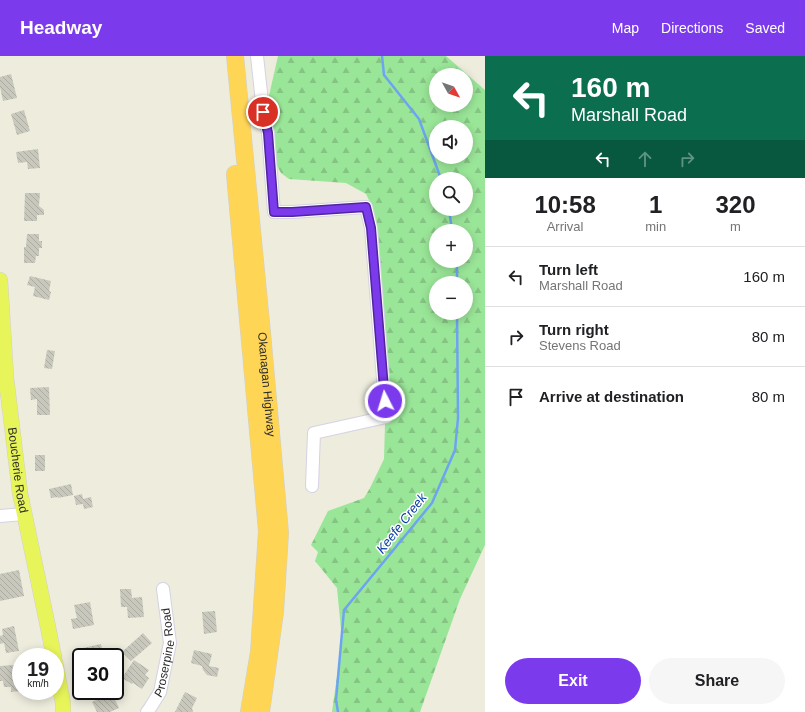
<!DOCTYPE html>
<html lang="en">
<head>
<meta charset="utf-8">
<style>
	:root { --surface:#fff; --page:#f6f6f6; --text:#202124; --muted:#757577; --line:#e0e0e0; --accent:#7c3aed }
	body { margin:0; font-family:Arial,sans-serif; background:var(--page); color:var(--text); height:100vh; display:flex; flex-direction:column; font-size:15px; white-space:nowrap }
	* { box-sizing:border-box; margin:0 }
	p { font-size:13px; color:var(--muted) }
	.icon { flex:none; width:22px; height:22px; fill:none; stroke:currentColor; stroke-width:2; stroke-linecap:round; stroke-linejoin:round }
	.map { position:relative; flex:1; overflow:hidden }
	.drawer { display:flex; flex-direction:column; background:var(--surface); width:320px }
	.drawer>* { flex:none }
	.hud { background:#0b6e4f; color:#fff; overflow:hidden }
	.needle { width:26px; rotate:130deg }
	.tools { position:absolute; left:429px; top:12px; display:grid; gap:8px }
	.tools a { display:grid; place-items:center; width:44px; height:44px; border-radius:50%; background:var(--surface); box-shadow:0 2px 10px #0003; font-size:20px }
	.speed { position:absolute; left:12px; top:592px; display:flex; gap:8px; font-size:20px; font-weight:700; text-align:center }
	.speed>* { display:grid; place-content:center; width:52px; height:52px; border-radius:50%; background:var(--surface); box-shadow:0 2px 10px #0003; line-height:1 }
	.speed small { font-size:10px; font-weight:400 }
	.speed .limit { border:2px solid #111; border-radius:6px; background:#fff; color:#111 }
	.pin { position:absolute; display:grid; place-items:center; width:34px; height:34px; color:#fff; margin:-17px; border:2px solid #fff; border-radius:50%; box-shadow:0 1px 4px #0007 }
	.me { position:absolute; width:44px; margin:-22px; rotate:355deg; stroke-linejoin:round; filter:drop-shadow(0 0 3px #0008) }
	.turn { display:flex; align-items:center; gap:14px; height:84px; padding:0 20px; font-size:18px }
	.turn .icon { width:52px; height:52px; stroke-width:2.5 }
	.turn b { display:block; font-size:28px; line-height:34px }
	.lanes { display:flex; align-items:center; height:38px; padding:0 20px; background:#0003; justify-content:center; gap:20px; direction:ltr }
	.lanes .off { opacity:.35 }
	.eta { display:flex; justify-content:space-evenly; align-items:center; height:68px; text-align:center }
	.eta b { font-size:24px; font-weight:600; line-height:28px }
	.action { display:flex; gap:8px; margin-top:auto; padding:8px 20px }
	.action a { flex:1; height:46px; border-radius:24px; background:var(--accent); color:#fff; font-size:16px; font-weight:600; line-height:46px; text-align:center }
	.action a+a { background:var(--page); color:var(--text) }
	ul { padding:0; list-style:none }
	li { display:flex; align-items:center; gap:12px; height:60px; padding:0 20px; border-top:1px solid var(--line) }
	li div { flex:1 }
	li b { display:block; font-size:15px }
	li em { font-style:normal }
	header { display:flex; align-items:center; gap:24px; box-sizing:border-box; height:56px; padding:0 20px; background:var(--accent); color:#fff }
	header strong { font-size:19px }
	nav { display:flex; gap:22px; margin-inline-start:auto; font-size:14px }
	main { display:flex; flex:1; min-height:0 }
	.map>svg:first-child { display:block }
	.forest { fill:url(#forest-firs); fill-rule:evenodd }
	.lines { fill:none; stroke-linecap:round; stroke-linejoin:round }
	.stream { stroke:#6da4f2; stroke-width:2.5 }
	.building { fill:url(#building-back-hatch) }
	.minor-casing { stroke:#d5d2e4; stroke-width:14 }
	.major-casing { stroke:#d0d0d0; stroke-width:16 }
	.highway-casing { stroke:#d0d0d0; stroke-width:18 }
	.minor { stroke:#fff; stroke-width:12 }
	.major { stroke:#e8f55a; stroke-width:15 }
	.highway { stroke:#ffd556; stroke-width:17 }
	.route-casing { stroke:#51269a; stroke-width:10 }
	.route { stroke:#7c3aed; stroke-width:7 }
	.labels { text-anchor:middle; stroke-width:3; stroke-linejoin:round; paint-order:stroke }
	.street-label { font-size:12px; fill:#2b2b2b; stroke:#fff }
	.water-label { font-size:13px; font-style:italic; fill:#093ca1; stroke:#fff }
</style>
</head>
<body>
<header>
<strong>Headway</strong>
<nav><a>Map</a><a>Directions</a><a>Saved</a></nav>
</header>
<main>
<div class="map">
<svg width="485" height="656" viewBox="0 0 485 656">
	<defs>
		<pattern id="forest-firs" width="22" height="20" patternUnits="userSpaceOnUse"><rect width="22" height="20" fill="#9ae698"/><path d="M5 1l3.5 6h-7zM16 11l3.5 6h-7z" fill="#85c583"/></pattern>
		<pattern id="building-back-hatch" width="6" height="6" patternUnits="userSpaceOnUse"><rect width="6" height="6" fill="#c9c8bc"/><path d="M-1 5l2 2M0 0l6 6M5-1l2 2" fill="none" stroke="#adaca2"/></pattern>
	</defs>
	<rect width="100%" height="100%" fill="#edecdd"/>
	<path class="forest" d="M278,0H446L485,34V489L460,543L420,656H332L342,584L337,532L315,505L318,496L311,489L328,455L364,442L370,432L384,403L385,368L371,179L373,152L366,138L346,127L289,123L281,117L267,92L268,44ZM436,19H466V49H436ZM436,71H466V101H436ZM436,123H466V153H436ZM436,175H466V205H436ZM436,227H466V257H436Z"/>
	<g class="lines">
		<path class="stream" d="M382,0L384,19L419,63L441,123
			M449,153L452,175
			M457,205V227
			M338,656L336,644L344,554L432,447L455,394L458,362L457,257"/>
	</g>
	<path class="building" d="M11,18L17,42L3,45L0,31V21Z
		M24,54L30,75L17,79L11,58Z
		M38,93L40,112L28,113L27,106L18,107L16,96Z
		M25,137H40L39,150L44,154V159H37V165H24Z
		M27,178H39V185H42V192H39V200H36L35,207H24V191H26Z
		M30,220L51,225L49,235L51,236L49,244L33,240L35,231L27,229Z
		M47,294L55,295L52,313L44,312Z
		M49,331L50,359H37V343L31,344L30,332Z
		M35,399H45V415H35Z
		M71,428L73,439L58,442V441L51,442L49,433Z
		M82,438L83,443L91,441L93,451L84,453L83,448L76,449L74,440Z
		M19,514L24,540L0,545V518Z
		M120,533H131L132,542L142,541L144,561L128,562L127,551H121Z
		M90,546L94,569L73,573L71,563L77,562L74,549Z
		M215,555L217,576L204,578L202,556Z
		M14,570L19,595L6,597L4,587L0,588V580L3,579L2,573Z
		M143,577L152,587L131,605L122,596Z
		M101,588L104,601H85L83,592Z
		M194,594L212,598L209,610L219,612L217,621L207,619L203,614L202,610L191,607Z
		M134,604L149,614L145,619L149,622L142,633L133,627L132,628L122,622Z
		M14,609L15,617L20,616V623H21V635L11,636V631H4L3,625H0V610Z
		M108,635H111L119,652L110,656H97L92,646L102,641L101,638Z
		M185,636L197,642L192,652L193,656H175Z"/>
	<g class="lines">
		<defs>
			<g id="minor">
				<path d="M257,0L263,55L268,77L274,156H292L366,151L371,172L386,361L314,377L312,430"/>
				<path d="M0,460L24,458"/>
				<path id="s1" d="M147,656L150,652L160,636L170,587L163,533"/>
			</g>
			<g id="major">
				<path id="s2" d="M0,224L6,321L20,437L48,571L54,601"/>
				<path d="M55,606L63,647V656"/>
			</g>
			<g id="highway">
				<path id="s3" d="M235,0L262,277L280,477L275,556L261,656"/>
				<path d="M235,118L267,475L259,596L249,656"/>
			</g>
		</defs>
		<use href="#minor" class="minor-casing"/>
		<use href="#major" class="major-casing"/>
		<use href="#highway" class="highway-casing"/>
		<use href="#minor" class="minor"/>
		<use href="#major" class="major"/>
		<use href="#highway" class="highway"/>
	</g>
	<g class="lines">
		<defs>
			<path id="route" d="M263,56L268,77L274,156H292L366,151L371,172L385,345"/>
		</defs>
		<use href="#route" class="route-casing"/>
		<use href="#route" class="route"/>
	</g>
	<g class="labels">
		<g class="street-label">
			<text dy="4" stroke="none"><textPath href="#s3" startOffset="330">Okanagan Highway</textPath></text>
			<text dy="4" stroke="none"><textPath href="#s2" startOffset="191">Boucherie Road</textPath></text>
			<text dy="4" stroke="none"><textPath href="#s1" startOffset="64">Proserpine Road</textPath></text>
		</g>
		<g class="water-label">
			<text transform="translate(401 467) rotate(-52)" y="5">Keefe Creek</text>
		</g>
	</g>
</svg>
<div class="tools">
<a><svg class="needle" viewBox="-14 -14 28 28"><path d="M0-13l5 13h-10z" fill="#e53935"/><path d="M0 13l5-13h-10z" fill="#757577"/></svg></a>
<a><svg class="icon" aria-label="sound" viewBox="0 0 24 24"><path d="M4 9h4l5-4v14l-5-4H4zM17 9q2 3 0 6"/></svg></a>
<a><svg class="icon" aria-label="search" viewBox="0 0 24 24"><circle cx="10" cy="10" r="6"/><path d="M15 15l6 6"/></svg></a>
<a>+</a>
<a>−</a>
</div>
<div class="speed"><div>19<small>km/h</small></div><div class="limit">30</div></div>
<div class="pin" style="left:263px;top:56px;background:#d93025"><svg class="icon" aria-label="arrive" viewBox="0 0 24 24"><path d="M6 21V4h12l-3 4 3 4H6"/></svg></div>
<svg class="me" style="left:385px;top:345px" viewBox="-20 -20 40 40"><circle r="17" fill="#7c3aed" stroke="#fff" stroke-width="3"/><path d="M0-11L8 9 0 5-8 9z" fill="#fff"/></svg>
</div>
<section class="drawer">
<div class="hud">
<div class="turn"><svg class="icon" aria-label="left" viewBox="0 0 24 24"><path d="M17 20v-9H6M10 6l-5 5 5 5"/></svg><div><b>160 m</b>Marshall Road</div></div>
<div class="lanes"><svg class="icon" aria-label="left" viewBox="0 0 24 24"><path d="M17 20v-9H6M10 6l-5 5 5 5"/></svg><svg class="icon off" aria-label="ahead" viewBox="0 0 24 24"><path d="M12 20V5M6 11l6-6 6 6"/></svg><svg class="icon off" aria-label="right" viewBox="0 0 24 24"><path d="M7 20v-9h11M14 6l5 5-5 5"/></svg></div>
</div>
<div class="eta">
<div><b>10:58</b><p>Arrival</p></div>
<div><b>1</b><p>min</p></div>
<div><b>320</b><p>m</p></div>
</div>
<ul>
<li><svg class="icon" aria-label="left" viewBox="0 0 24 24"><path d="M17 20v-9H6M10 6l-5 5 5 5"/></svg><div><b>Turn left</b><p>Marshall Road</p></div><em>160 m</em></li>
<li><svg class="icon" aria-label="right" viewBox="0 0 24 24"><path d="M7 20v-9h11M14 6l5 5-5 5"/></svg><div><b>Turn right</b><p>Stevens Road</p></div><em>80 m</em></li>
<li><svg class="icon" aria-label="arrive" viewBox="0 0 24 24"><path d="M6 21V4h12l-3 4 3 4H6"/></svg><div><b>Arrive at destination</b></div><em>80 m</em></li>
</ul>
<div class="action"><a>Exit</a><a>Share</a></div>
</section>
</main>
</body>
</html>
